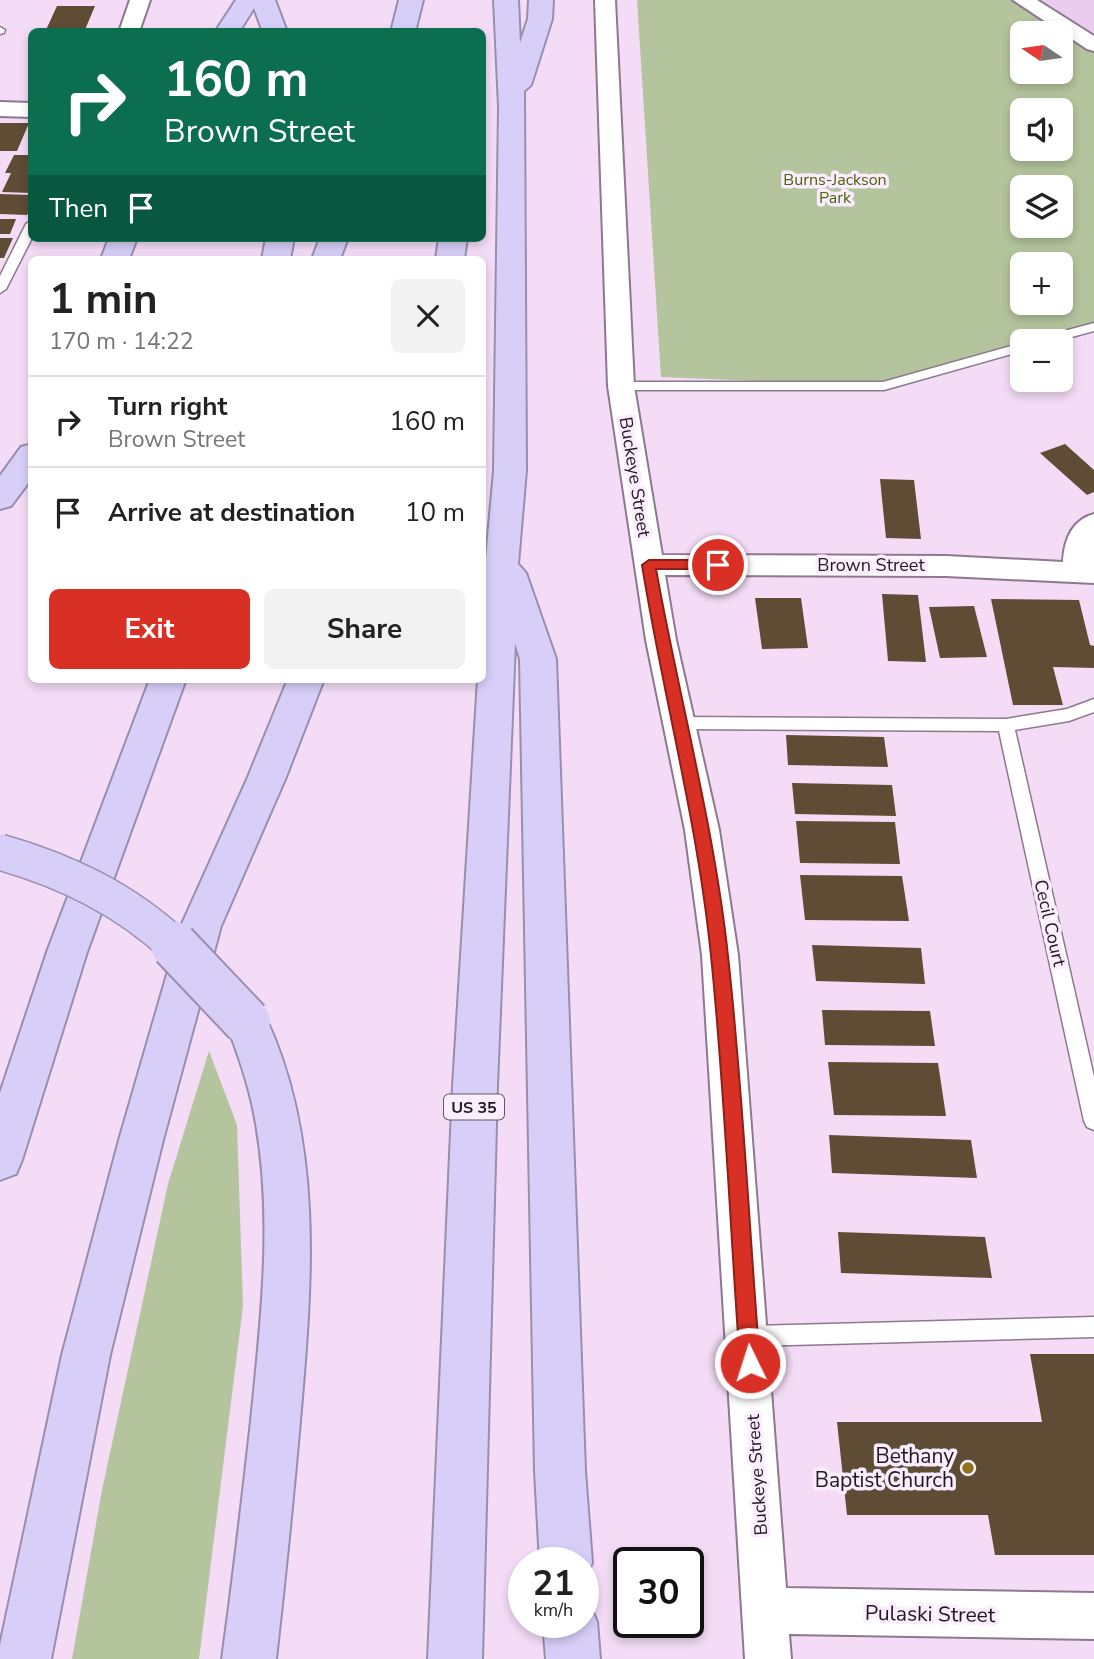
<!DOCTYPE html>
<html lang="en">
<head>
<meta charset="utf-8">
<style>
	:root { --surface:#fff; --page:#f2f2f2; --text:#222; --muted:#767676; --line:#e0e0e0; --accent:#d93025 }
	body { margin:0; font-family:"Nunito Sans",sans-serif; background:var(--page); color:var(--text); height:100vh; display:flex; flex-direction:column; font-size:26px; white-space:nowrap }
	* { box-sizing:border-box; margin:0 }
	p { font-size:23px; color:var(--muted) }
	.icon { flex:none; width:38px; height:38px; fill:none; stroke:currentColor; stroke-width:2; stroke-linecap:round; stroke-linejoin:round }
	.map { position:relative; flex:1; overflow:hidden }
	.drawer { position:absolute; left:28px; top:256px; width:458px; height:427px; display:flex; flex-direction:column; background:var(--surface); border-radius:10px; box-shadow:0 4px 10px #0003 }
	.drawer>* { flex:none }
	.guide { position:absolute; left:28px; top:28px; width:458px; height:214px; border-radius:10px; box-shadow:0 4px 10px #0003; background:#0b6e4f; color:#fff; overflow:hidden }
	.needle { width:46px; rotate:283deg }
	.fabs { position:absolute; left:1010px; top:21px; display:grid; gap:14px }
	.fabs a { display:grid; place-items:center; width:63px; height:63px; border-radius:10px; background:var(--surface); box-shadow:0 4px 10px #0003; font-size:35px }
	.speed { position:absolute; left:508px; top:1547px; display:flex; gap:14px; font-size:35px; font-weight:700; text-align:center }
	.speed>* { display:grid; place-content:center; width:91px; height:91px; border-radius:50%; background:var(--surface); box-shadow:0 4px 10px #0003; line-height:1 }
	.speed small { font-size:18px; font-weight:400 }
	.speed .limit { border:4px solid #111; border-radius:10px; background:#fff; color:#111 }
	.pin { position:absolute; display:grid; place-items:center; width:60px; height:60px; color:#fff; margin:-30px; border:4px solid #fff; border-radius:50%; box-shadow:0 2px 7px #0007 }
	.me { position:absolute; width:77px; margin:-38px; rotate:356deg; stroke-linejoin:round; filter:drop-shadow(0 0 5px #0008) }
	.turn { display:flex; align-items:center; gap:24px; height:147px; padding:0 21px; font-size:32px }
	.turn .icon { width:91px; height:91px; stroke-width:2.5 }
	.turn b { display:block; font-size:49px; line-height:60px }
	.then { display:flex; align-items:center; height:66px; padding:0 21px; background:#0003; gap:14px; font-size:26px }
	.round { display:grid; place-items:center; flex:none; width:74px; height:74px; border-radius:10px; background:var(--page) }
	.headline { display:flex; align-items:center; justify-content:space-between; height:119px; padding:0 21px }
	h1 { font-size:42px; font-weight:700; line-height:52px }
	.primary-button { display:flex; gap:14px; margin-top:auto; padding:14px 21px }
	.primary-button a { flex:1; height:80px; border-radius:10px; background:var(--accent); color:#fff; font-size:28px; font-weight:700; line-height:80px; text-align:center }
	.primary-button a+a { background:var(--page); color:var(--text) }
	ul { padding:0; list-style:none }
	li { display:flex; align-items:center; gap:21px; height:91px; padding:0 21px; border-top:2px solid var(--line) }
	li div { flex:1 }
	li b { display:block; font-size:26px }
	li em { font-style:normal }
	.map>svg:first-child { display:block }
	.built { fill:#eacdee }
	.green { fill:#b4c49d; fill-rule:evenodd }
	.building { fill:#5f4c35 }
	.lines { fill:none; stroke-linecap:round; stroke-linejoin:round }
	.service-casing { stroke:#8d7890; stroke-width:3 }
	.minor-casing { stroke:#8d7890; stroke-width:4 }
	.motorway-casing { stroke:#988fad; stroke-width:4 }
	.service { fill:#fff; fill-rule:evenodd }
	.minor { fill:#fff; fill-rule:evenodd }
	.motorway { fill:#d8cff9; fill-rule:evenodd }
	.motorway-bridge-far1-casing { stroke:#988fad; stroke-width:38; stroke-linecap:butt }
	.motorway-bridge-casing { stroke:#988fad; stroke-width:50; stroke-linecap:butt }
	.motorway-bridge-far1 { stroke:#d8cff9; stroke-width:35 }
	.motorway-bridge { stroke:#d8cff9; stroke-width:46 }
	.route { fill:#d93025; stroke:#8d1f18; stroke-width:2 }
	.poi-dot { fill:#8e7317; stroke:#fcedfe; stroke-width:2.5 }
	.labels { text-anchor:middle; stroke-width:7; stroke-linejoin:round; paint-order:stroke }
	.far-park-label { font-size:16px; fill:#496209; stroke:#fcedfe }
	.shield { fill:#fcedfe; stroke:#625863; stroke-width:2 }
	.shield-label { font-size:16px; font-weight:bold; fill:#201821 }
	.street-label { font-size:18px; fill:#201821; stroke:#fcedfe }
	.near-poi-label { font-size:21px; fill:#201821; stroke:#fcedfe; text-anchor:end }
	.near-street-label { font-size:21px; fill:#201821; stroke:#fcedfe }
</style>
</head>
<body>
<div class="map">
<svg width="1094" height="1659" viewBox="0 0 1094 1659">
	<rect width="100%" height="100%" fill="#f4dcf7"/>
	<path class="built" d="M1023,0H1094V45Z"/>
	<path class="green" d="M637,0H1023L1094,45V327L1043,341H1022V347L884,386L661,377ZM1022,33H1060V72H1022ZM1022,110H1060V149H1022ZM1022,187H1060V226H1022ZM1022,264H1060V303H1022Z
		M209,1051L237,1125L243,1306L199,1659H72L102,1490L168,1184Z"/>
	<path class="building" d="M57,6H95L84,32H45Z
		M0,123H29L17,151H0Z
		M14,155H32V193L2,192L11,173H5Z
		M0,194L32,195V205L27,215L0,214Z
		M0,219H16L10,234H0Z
		M0,238H13L4,258H0Z
		M1065,444L1094,470V492L1087,495L1040,453Z
		M880,479L914,480L921,539L886,538Z
		M882,594L918,595L926,662L888,661Z
		M755,598H801L808,648L762,649Z
		M991,599L1079,600L1090,645L1094,646V668L1053,667L1063,705H1013Z
		M974,606L987,657L940,658L929,607Z
		M786,735L884,737L888,767L788,765Z
		M792,783L892,785L896,816L795,814Z
		M796,821L895,822L900,864L800,863Z
		M800,875L902,876L909,921L805,920Z
		M812,945L921,948L925,984L816,981Z
		M822,1010L930,1011L935,1046L825,1045Z
		M828,1062L938,1063L946,1116L834,1115Z
		M829,1135L971,1140L977,1178L832,1173Z
		M838,1232L985,1237L992,1278L841,1273Z
		M1030,1354H1094V1555H995L988,1515H847L837,1422H1042Z"/>
	<g class="lines">
		<defs>
			<path id="service" d="M0,27L5,30L4,33L0,34Z
				M32,220V238L6,289L0,293V276L26,224Z
				M1094,323V331L1057,341H1036L1038,338Z
				M1022,343V351L884,390H621L614,386L621,382H883Z
				M1094,699V712L1069,721L1015,730L1094,1077V1130L1087,1127L1084,1121L999,731L679,729L671,723L679,717L1006,719L1067,709Z
				M1094,1317V1337L748,1346L740,1343L737,1336L740,1329L748,1326Z"/>
			<path id="minor" d="M130,0H150L139,32H119Z
				M595,0H615L634,386L662,555L946,556L1063,562C1064,540 1072,520 1094,514V583L946,576L665,575L676,640L719,830L738,955L786,1588L1094,1593V1639L789,1634L791,1659H745L702,955L685,830L646,640L608,386Z
				M1013,0H1037L1094,36V51L1087,49Z
				M0,102L32,103V117L0,116Z"/>
			<path id="motorway" d="M236,0H275L287,32H263L254,8L239,32H215Z
				M399,0H423L415,32H391Z
				M494,0H518L520,43L528,19L529,0H553L552,19L531,85L524,91L526,470L518,564L526,573L556,659L585,1471L592,1563L583,1582V1563H540L535,1471L520,659L515,643L497,1086L482,1659H428L453,1086L478,679H483V593L494,470L499,107Z
				M109,238H137L129,259H101Z
				M266,238H294L290,259H262Z
				M320,238H348L340,259H312Z
				M439,238H467L464,259H436Z
				M32,444V478L11,506L0,509V476L21,447Z
				M150,679H186L87,952L22,1160L16,1174L0,1180V1093L47,952Z
				M288,679H324L286,777L221,926L163,1140L110,1355L51,1659H0V1645L62,1355L119,1140L181,926L248,777Z
				M247,1004L262,1010C325,1137 312,1284 300,1421C293,1501 285,1580 276,1659H222C233,1580 242,1501 251,1421C261,1320 274,1214 254,1113C248,1082 237,1052 226,1022L232,1010Z
				M583,1601L589,1603L597,1622L600,1659H546L543,1622H583Z"/>
		</defs>
		<use href="#service" class="service-casing"/>
		<use href="#minor" class="minor-casing"/>
		<use href="#motorway" class="motorway-casing"/>
		<use href="#service" class="service"/>
		<use href="#minor" class="minor"/>
		<use href="#motorway" class="motorway"/>
		<defs>
			<path id="motorway-bridge-far1" d="M0,852C66,871 125,899 176,947"/>
			<path id="motorway-bridge" d="M174,945L247,1022"/>
		</defs>
		<use href="#motorway-bridge-far1" class="motorway-bridge-far1-casing"/>
		<use href="#motorway-bridge" class="motorway-bridge-casing"/>
		<use href="#motorway-bridge-far1" class="motorway-bridge-far1"/>
		<use href="#motorway-bridge" class="motorway-bridge"/>
	</g>
	<path class="route" d="M649,560H718L725,565L718,569H656C679,698 714,825 728,956C743,1091 749,1228 760,1363L757,1370L750,1373L743,1370L740,1363C730,1228 725,1091 711,956C698,824 663,695 642,565Z"/>
	<circle class="poi-dot" cx="968" cy="1468" r="7"/>
	<g class="labels">
		<g class="far-park-label">
			<text x="835" y="185">Burns-Jackson<tspan x="835" dy="18">Park</tspan></text>
		</g>
		<rect class="shield" x="444" y="1094.5" width="60" height="25" rx="5"/>
		<g class="shield-label">
			<text x="474" y="1113">US 35</text>
		</g>
		<g class="street-label">
			<text transform="translate(635 477) rotate(81)" y="6">Buckeye Street</text>
			<text x="871" y="571">Brown Street</text>
			<text transform="translate(1050 923) rotate(77)" y="6">Cecil Court</text>
			<text transform="translate(757 1475) rotate(-94)" y="6">Buckeye Street</text>
		</g>
		<g class="near-poi-label">
			<text x="954" y="1463">Bethany<tspan x="954" dy="24">Baptist Church</tspan></text>
		</g>
		<g class="near-street-label">
			<text transform="translate(930 1614) rotate(1)" y="7">Pulaski Street</text>
		</g>
	</g>
</svg>
<div class="fabs">
<a><svg class="needle" viewBox="-14 -14 28 28"><path d="M0-13l5 13h-10z" fill="#e53935"/><path d="M0 13l5-13h-10z" fill="#767676"/></svg></a>
<a><svg class="icon" aria-label="sound" viewBox="0 0 24 24"><path d="M4 9h4l5-4v14l-5-4H4zM17 9q2 3 0 6"/></svg></a>
<a><svg class="icon" aria-label="layers" viewBox="0 0 24 24"><path d="M12 4l9 5-9 5-9-5zM3 14l9 5 9-5"/></svg></a>
<a>+</a>
<a>−</a>
</div>
<div class="speed"><div>21<small>km/h</small></div><div class="limit">30</div></div>
<div class="pin" style="left:718px;top:565px;background:#d93025"><svg class="icon" aria-label="arrive" viewBox="0 0 24 24"><path d="M6 21V4h12l-3 4 3 4H6"/></svg></div>
<svg class="me" style="left:750px;top:1363px" viewBox="-20 -20 40 40"><circle r="17" fill="#d93025" stroke="#fff" stroke-width="3"/><path d="M0-11L8 9 0 5-8 9z" fill="#fff"/></svg>
<div class="guide">
<div class="turn"><svg class="icon" aria-label="right" viewBox="0 0 24 24"><path d="M7 20v-9h11M14 6l5 5-5 5"/></svg><div><b>160 m</b>Brown Street</div></div>
<div class="then">Then<svg class="icon" aria-label="arrive" viewBox="0 0 24 24"><path d="M6 21V4h12l-3 4 3 4H6"/></svg></div>
</div>
<section class="drawer">
<div class="headline"><div><h1>1 min</h1><p>170 m · 14:22</p></div><a class="round"><svg class="icon" aria-label="close" viewBox="0 0 24 24"><path d="M6 6l12 12M18 6L6 18"/></svg></a></div>
<ul>
<li><svg class="icon" aria-label="right" viewBox="0 0 24 24"><path d="M7 20v-9h11M14 6l5 5-5 5"/></svg><div><b>Turn right</b><p>Brown Street</p></div><em>160 m</em></li>
<li><svg class="icon" aria-label="arrive" viewBox="0 0 24 24"><path d="M6 21V4h12l-3 4 3 4H6"/></svg><div><b>Arrive at destination</b></div><em>10 m</em></li>
</ul>
<div class="primary-button"><a>Exit</a><a>Share</a></div>
</section>
</div>
</body>
</html>
